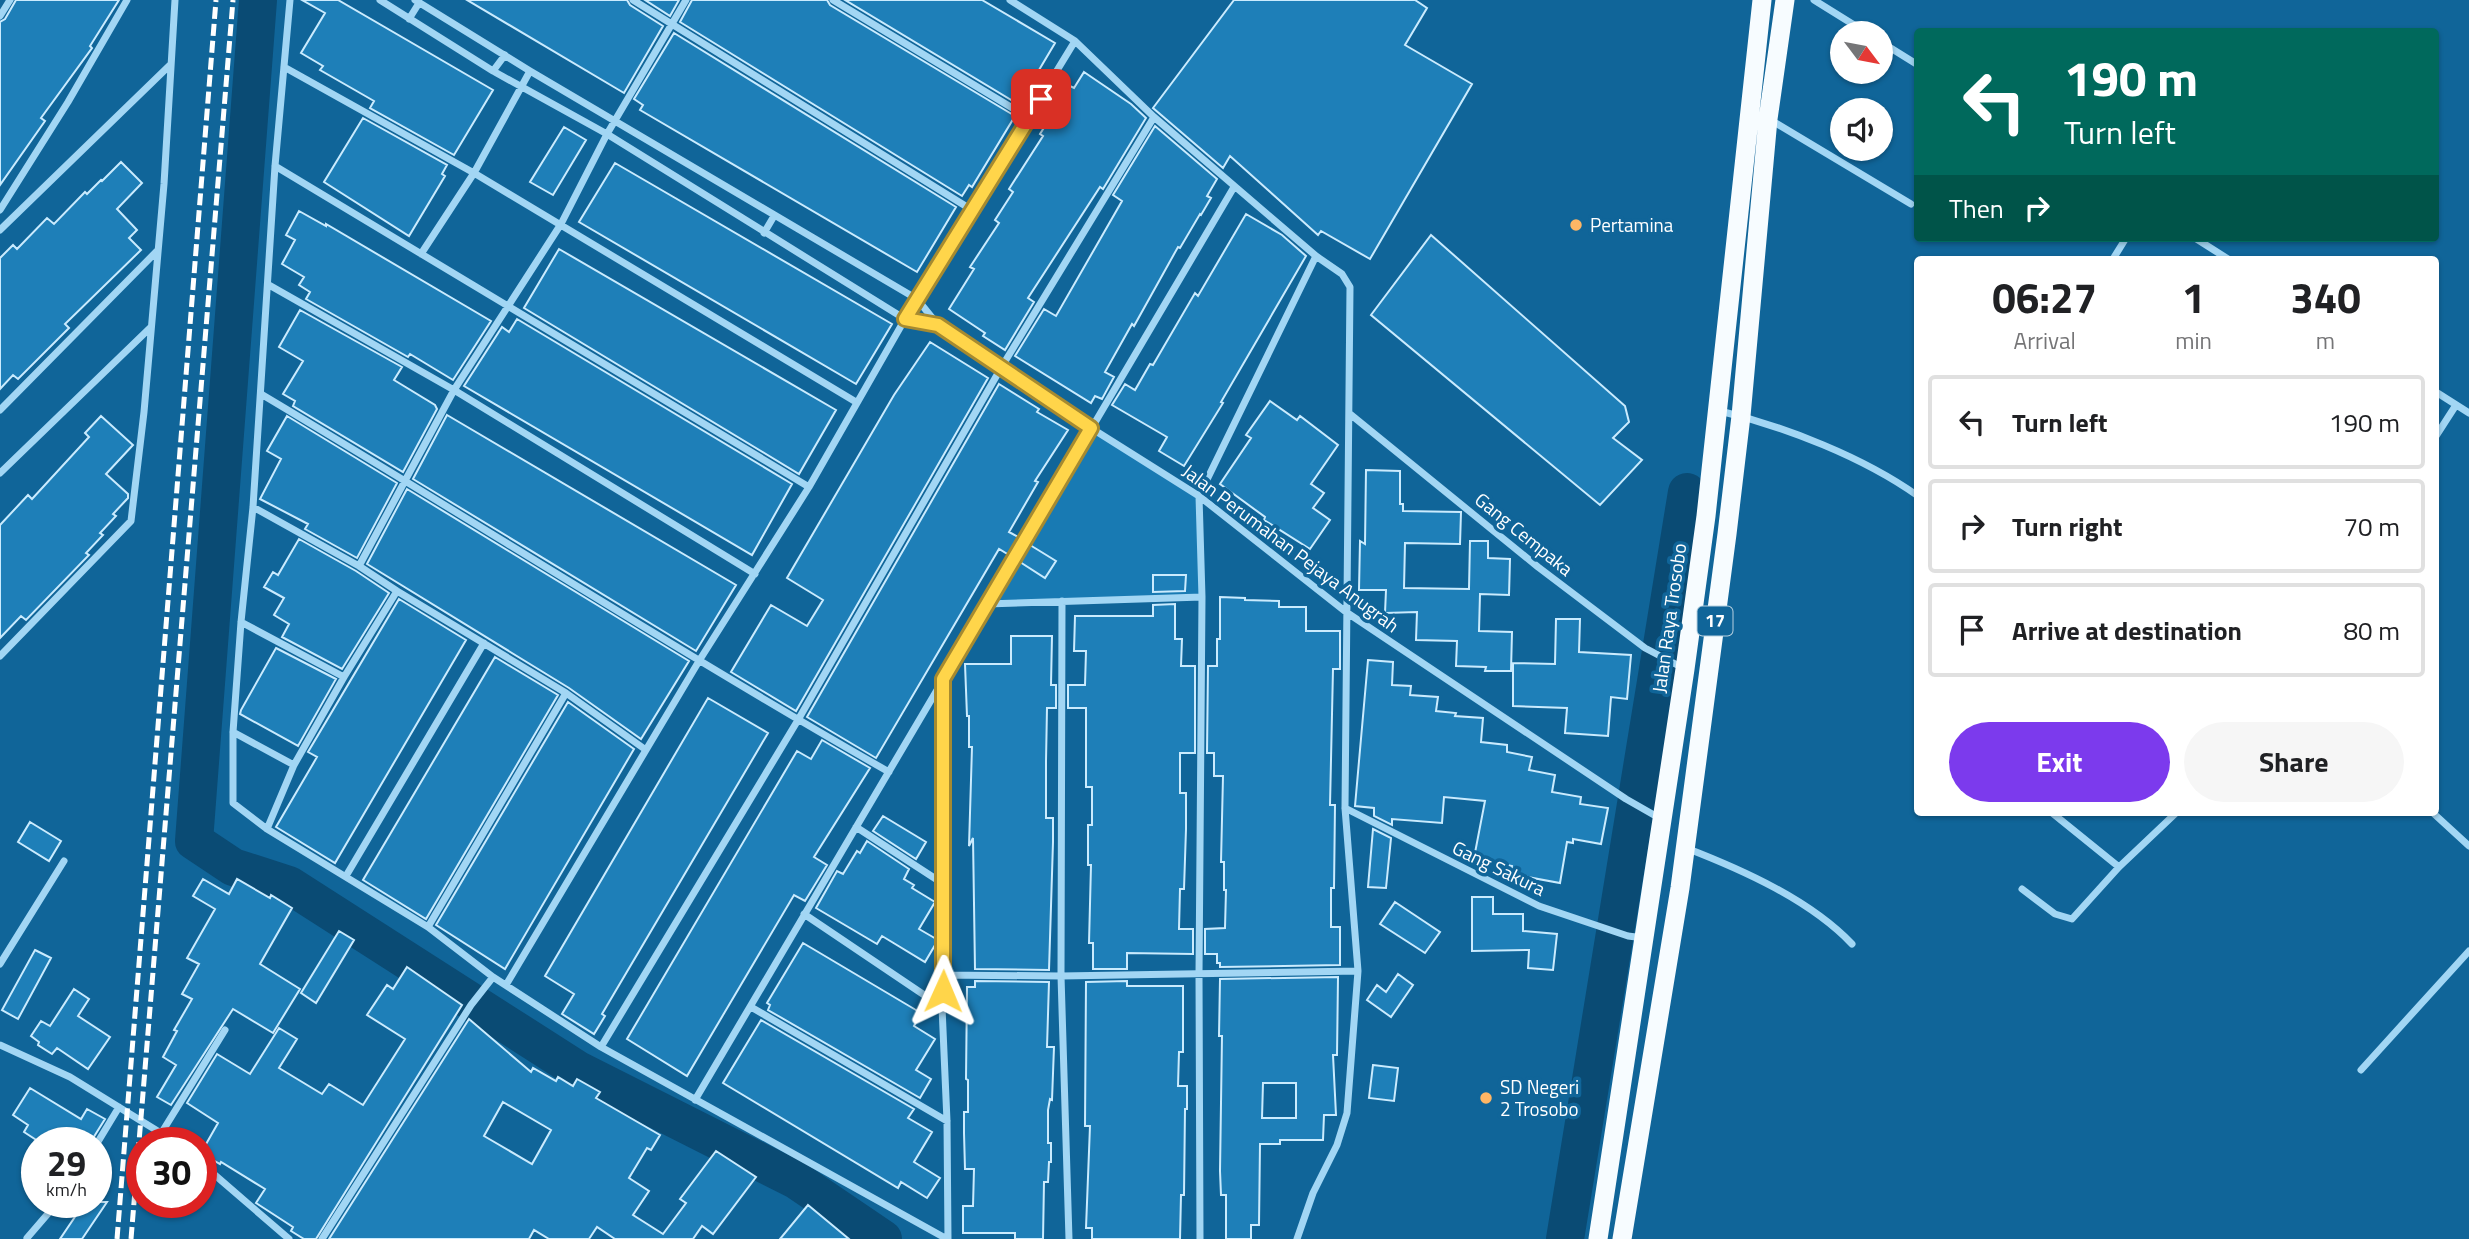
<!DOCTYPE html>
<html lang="en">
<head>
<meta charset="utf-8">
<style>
	:root { --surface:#fff; --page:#f6f6f6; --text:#202124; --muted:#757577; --line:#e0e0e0; --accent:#7c3aed }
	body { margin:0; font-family:"Titillium Web",sans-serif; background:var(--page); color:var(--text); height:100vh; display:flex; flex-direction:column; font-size:26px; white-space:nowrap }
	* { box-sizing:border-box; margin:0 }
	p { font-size:23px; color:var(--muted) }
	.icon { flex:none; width:38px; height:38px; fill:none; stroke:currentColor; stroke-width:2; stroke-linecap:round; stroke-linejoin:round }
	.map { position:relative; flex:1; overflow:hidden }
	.panel { position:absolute; left:1914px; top:256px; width:525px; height:560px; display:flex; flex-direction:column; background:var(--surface); border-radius:7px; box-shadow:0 2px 5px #0004 }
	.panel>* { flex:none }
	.top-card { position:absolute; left:1914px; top:28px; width:525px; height:214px; border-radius:7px; box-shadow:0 2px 5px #0004; background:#00695c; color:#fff; overflow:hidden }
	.needle { width:46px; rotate:122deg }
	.tools { position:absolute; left:1830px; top:21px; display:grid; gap:14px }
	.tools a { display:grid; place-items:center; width:63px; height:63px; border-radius:50%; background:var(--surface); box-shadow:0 2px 5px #0004; font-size:35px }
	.speed { position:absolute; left:21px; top:1127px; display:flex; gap:14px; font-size:35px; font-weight:700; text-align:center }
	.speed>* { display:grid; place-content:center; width:91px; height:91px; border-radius:50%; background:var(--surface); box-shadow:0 2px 5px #0004; line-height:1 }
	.speed small { font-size:18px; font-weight:400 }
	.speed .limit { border:10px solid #d22; background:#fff; color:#111 }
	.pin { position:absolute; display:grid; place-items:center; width:60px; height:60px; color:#fff; margin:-30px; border-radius:14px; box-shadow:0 4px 10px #0006 }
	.me { position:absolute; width:77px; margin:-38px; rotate:1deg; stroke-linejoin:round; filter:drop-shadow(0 0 5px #0008) }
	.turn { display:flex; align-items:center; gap:24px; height:147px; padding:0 35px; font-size:32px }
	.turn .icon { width:91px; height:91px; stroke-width:2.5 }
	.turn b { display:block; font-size:49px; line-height:60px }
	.then { display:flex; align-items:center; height:66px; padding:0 35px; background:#0003; gap:14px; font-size:26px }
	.eta { display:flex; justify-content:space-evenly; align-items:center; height:119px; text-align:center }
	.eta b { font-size:42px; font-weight:700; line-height:49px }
	.primary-button { display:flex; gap:14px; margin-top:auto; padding:14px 35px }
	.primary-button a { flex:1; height:80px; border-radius:42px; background:var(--accent); color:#fff; font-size:28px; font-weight:700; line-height:80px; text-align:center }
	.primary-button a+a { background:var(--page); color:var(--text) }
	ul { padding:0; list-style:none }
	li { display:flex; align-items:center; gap:21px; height:94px; margin:0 14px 10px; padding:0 21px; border:4px solid var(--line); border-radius:7px }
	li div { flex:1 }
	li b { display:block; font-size:26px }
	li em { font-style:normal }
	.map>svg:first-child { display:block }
	.green { fill:#187ab3 }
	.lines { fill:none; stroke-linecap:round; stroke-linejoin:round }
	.river { stroke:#0a4b74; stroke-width:38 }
	.building { fill:#1e7fb8; stroke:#caebfe; stroke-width:2; fill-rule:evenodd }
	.minor { stroke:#a2d6f4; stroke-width:7 }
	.trunk { stroke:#f7fcff; stroke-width:19 }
	.rail { stroke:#fff; stroke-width:5; stroke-dasharray:12 5; stroke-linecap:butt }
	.route-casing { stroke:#a68a30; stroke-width:18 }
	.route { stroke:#ffd54a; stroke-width:12 }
	.poi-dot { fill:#ffb665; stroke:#106599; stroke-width:2.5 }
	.labels { text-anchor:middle; stroke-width:7; stroke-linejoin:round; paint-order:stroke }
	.shield { fill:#106599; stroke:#b7d1e0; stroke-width:2 }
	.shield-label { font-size:18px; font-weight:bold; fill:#fff }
	.poi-label { font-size:19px; fill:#fff; stroke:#106599; text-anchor:start }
	.street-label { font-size:19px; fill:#fff; stroke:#106599 }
</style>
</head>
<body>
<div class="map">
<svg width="2469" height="1239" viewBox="0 0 2469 1239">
	<rect width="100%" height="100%" fill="#106599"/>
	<path class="green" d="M1091,428L1199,496L1202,597L986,604Z"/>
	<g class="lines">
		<path class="river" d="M258,0L194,841L233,867L289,885L578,1070L796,1180L883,1239
			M1565,1239L1687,492"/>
	</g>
	<path class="building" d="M16,0H119L90,46L92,48L41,118L45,121L0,185V22L5,19Z
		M302,0H338L493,90L454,155L370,108L374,101L320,70L323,66L301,53L325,13Z
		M467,0H627L630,5L663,26L624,93Z
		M645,0H679L670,16Z
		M692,0H827L830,5L1015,116L972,187L969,185L962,196L680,22Z
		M845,0H982L1055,43L1020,102L1022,104L1021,106Z
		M1234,0H1415L1427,8L1405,45L1472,84L1370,259L1321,231L1318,235L1230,156L1223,168L1153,108Z
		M674,33L956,207L917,272L640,110L643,105L634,99Z
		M1084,72L1131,104L1146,118L1103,189L1100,187L1028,298L1034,302L1005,350L983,336L985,333L949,309L974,269L970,267L999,223L995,220L1013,192L1009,189L1043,136L1040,134L1070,86L1074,88Z
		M363,118L447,165L442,174L445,176L409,236L324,182Z
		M1155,126L1217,179L1207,196L1211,198L1201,215L1200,214L1180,248L1178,247L1134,326L1132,324L1105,372L1114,377L1102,399L1095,396L1091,403L1015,356L1044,309L1056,316L1122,201L1113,195Z
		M564,127L586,140L553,195L530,182Z
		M121,162L142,183L117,209L137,230L129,238L141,250L65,324L69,328L18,379L13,375L0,389V258L13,245L17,249L47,218L54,224L85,192L87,194L101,180L102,181Z
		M615,163L892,324L856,384L579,222Z
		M299,211L326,226V224L491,321L453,380L410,354L408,357L306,299L310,292L299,285L304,277L282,264L295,240L286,235Z
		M1246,214L1282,235L1306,256L1221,402L1223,403L1184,466L1159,451L1167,437L1112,405L1125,384L1135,390L1150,364L1153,365L1195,293L1198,296Z
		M1431,235L1625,406L1629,422L1613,438L1642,460L1600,505L1371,315Z
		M559,249L836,410L799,474L524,308Z
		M300,310L402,367L394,380L435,405L437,409L403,472L293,406L295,401L283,394L303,361L279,347Z
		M517,319L792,484L752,555L464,386L502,327L509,332Z
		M930,342L988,378L796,711L731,672L771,605L807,626L823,600L787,578L894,395Z
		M999,384L1039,409L1037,412L1068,430L1035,481L1038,482L1009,532L1020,538L1009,555L999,549L876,758L807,717Z
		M1270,401L1297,420L1300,416L1338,445L1311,484L1324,493L1313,508L1330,520L1310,549L1264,520L1265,517L1220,484L1251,438L1246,435Z
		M447,415L736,585L696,651L413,479Z
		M101,416L133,445L106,474L128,494V498L113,514L116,516L100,533L103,535L86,553L89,555L26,620L21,616L0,638V525L28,495L32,499L89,437L85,433Z
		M287,416L397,483L357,558L305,529L308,524L260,499L281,459L267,451Z
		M1366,470L1400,471V504H1403V511L1461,512L1460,544L1405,543L1404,588L1469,589L1470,541H1488V558L1510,559L1509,595L1480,594L1479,631L1512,632L1511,671H1485L1486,667L1456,666L1457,641L1416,640L1417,612L1385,613L1386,590H1359L1360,541L1365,544Z
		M407,489L689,661L641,739L569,688L367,564Z
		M299,539L356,571L389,593L342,669L282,637L289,624L274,615L284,598L264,587L273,572L278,575Z
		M1030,545L1056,561L1045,578L1020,562Z
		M1153,575H1186L1185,591L1153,592Z
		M1220,597L1245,598V600L1279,601V607H1306V631H1340V669H1333L1330,805H1335L1334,888H1331V927H1340V965L1220,967V963H1217V954H1205V929L1225,928L1226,890H1224V862H1221L1223,776H1214V753H1207L1208,666H1217V639H1220Z
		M399,599L466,640L335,863L276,827L317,757L308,752Z
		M1175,604V639H1182L1181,666H1195V753H1180V793H1186V829L1184,889H1180L1179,929H1193V954L1127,953V969H1093V943H1089L1091,865H1088V825H1092V787H1086V708H1068V685H1085L1086,651H1074L1075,616H1153V605Z
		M1556,619H1580L1579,652L1631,655L1627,699L1611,697L1608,736L1565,733L1567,708L1513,706V663L1555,664Z
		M1011,636H1052L1051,685H1056V708H1047L1046,761V818H1053V842L1049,970L975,969L973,838L969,846L972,747H969V716H967L965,664H1011Z
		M276,648L336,679L298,746L240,714L241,710Z
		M495,657L558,695L426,919L363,880Z
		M1368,660L1393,662L1392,685L1411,686L1410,695L1438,697L1436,711L1456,713L1455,716L1483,718L1481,742L1507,745V752L1532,757L1529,770L1555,775L1552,792L1581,797L1580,804L1608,808L1601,844L1573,839V843L1567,842L1560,883L1511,874L1512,866L1474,858L1485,801L1444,797L1442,823L1392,819V825L1374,816V808L1355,806Z
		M708,698L768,733L602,1014L605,1016L594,1034L562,1014L574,994L545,976Z
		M568,702L634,749L505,969L436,925Z
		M822,740L870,768L814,857L827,865L805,901L794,895L687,1076L627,1039L797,751L811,759Z
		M883,816L926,842L916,859L873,831Z
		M30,822L61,841L49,861L18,842Z
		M1373,829L1391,838L1386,888L1368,887Z
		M867,841L909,869L904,879L914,885L912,888L935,902L919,929L938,940L925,962L882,936L877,944L816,908L837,871L843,874L857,851L860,853Z
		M203,879L229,894L237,879L270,898L271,895L292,908L260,964L300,989L273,1033L233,1009L171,1105L157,1097L176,1065L163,1057L177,1031L174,1030L192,999L182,994L199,964L187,958L215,909L193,896Z
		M1472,897H1493V914H1523V931L1557,934L1553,970L1528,968L1529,950L1472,951Z
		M1395,902L1440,932L1425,953L1380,924Z
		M339,931L354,940L316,1003L301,993Z
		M803,943L921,1013L914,1026L935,1039L916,1070L931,1079L920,1098L768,1010L770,1005L767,1003Z
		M35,950L51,958L18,1019L2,1010Z
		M407,967L462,1005L316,1239H304L291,1231L293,1227L256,1203L265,1189L221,1162L220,1164L201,1153L218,1123L187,1103L217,1054L250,1074L279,1028L297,1039L279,1068L322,1094L329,1084L363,1105L405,1039L367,1015L387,985L393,989Z
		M1398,974L1413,985L1391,1017L1367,1000L1377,985L1386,992Z
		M1338,977L1337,1055H1333L1336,1115H1324L1323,1140H1280V1144H1260L1259,1225H1251V1239H1226V1195H1221L1220,1171L1222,1036H1219L1220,979ZM1263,1083H1296V1118H1262Z
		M975,981L1049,982L1047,1047H1054L1052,1100L1050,1099L1048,1110V1143H1051V1162H1049L1048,1182H1044L1043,1239H1015V1233H963V1206H973L974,1169H965L964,1133V1112H968V1080L966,1079L967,987H975Z
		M1127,981V986H1183V1052H1179L1178,1086H1187V1109H1185L1184,1195H1181L1180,1239H1092V1228H1086L1090,1126H1085L1086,982Z
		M74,989L89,999L78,1016L110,1037L88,1069L57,1048L52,1054L38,1045L39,1042L31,1036L41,1021L50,1026Z
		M469,1019L531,1072L533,1068L556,1081L558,1077L573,1086L577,1079L600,1092L596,1098L660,1135L651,1150L647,1148L629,1178L649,1191L633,1215L663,1234L686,1203L680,1199L716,1151L756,1177L713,1234L702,1226L693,1239H615L597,1227L589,1239H549L534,1230L529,1239H329ZM503,1102L551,1130L532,1164L484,1136Z
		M761,1020L914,1109L908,1118L932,1132L914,1162L940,1178L927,1198L901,1182L898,1188L723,1083Z
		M1373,1065L1398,1068L1394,1101L1369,1098Z
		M30,1088L81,1119L87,1109L105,1119L90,1143H84L63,1131L55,1143H41L24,1132L28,1125L13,1115Z
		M85,1202H107L82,1239H60Z
		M808,1205L849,1239H780Z"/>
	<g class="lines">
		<path class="minor" d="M290,0L275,166L253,507L241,622L233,732V803L267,829L428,927L493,977L601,1047L947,1239
			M380,0L493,71L607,134L905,319L937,325
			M415,0L530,71L917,299L938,325L1091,428L1199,496L1346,612L1626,799L1661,819
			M633,0L972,210
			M833,0L1029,118
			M1010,0L1075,41L1154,117L1316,256L1342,274L1350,287L1345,808L1358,971L1347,1113L1337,1145L1313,1193L1297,1239
			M1814,0L1867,33
			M0,16L10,0
			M409,19L419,3
			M1881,42L1918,65
			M284,67L474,173L856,402
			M493,71L505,55
			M1769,119L1911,204
			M275,166L809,487
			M0,210L68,102L127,0
			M0,230L170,65
			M764,233L774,216
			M2195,238L2228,259
			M421,254L474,173L530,71
			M2113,259L2126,238
			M269,285L454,390L755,574
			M2436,392L2469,413
			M261,394C471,519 677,651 889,772
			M0,410L157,251
			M1720,411C1786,427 1863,457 1918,496
			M1350,414L1538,567L1645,648L1683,668
			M2436,436L2456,405
			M0,473L151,327
			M253,507L359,566L397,591L566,693L646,750
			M359,566L454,390L561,224L607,134L686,0
			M1062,601L1061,976L1069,1239
			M986,604L1202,597
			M241,622L344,677
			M0,656L131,521L144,412L164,184L175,0
			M943,680L944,975L942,1007L947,1121L948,1239
			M233,732L294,765
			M1345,808L1539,906L1628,936L1644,938
			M2051,812L2119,867
			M2432,812L2469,846
			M856,827L942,883
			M267,829L294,765L344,677L397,591
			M1686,848C1743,870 1810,900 1852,944
			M346,876L484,643
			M2022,889L2055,914L2072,919L2119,867L2177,812
			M804,914L942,1007
			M428,927L566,693
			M0,964L64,861
			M944,975L1061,976L1358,971
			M506,985L699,661L809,487L905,319L1075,41
			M751,1007L947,1121
			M0,1045L70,1077L177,1143
			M601,1047L798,720L1001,368L1154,117
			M2361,1070L2469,951
			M695,1100L1234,187
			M162,1132L225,1030
			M96,1145L119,1107
			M201,1163L289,1239
			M27,1238L58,1202
			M322,1239L471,1005L493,977
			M1200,1239L1199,974L1202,597L1199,496L1316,256"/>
		<path class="trunk" d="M1598,1239L1685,669L1706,516L1762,0
			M1622,1239L1680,888L1727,534L1741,416L1768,119L1785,0"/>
		<path class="rail" d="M117,1239L216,0
			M131,1239L233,0"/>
	</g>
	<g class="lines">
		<defs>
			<path id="route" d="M943,991V679L1091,428L938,325L905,319L1041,99"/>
		</defs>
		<use href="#route" class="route-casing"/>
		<use href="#route" class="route"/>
	</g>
	<g class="poi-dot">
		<circle cx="1576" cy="225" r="7"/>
		<circle cx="1486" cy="1098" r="7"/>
	</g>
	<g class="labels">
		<rect class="shield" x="1697.5" y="606.5" width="35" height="29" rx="5"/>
		<g class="shield-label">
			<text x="1715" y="627">17</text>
		</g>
		<g class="poi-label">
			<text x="1590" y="232">Pertamina</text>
			<text x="1500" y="1094">SD Negeri<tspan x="1500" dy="22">2 Trosobo</tspan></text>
		</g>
		<g class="street-label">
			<text transform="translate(1524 534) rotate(39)" y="7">Gang Cempaka</text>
			<text transform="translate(1291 548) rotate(37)" y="7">Jalan Perumahan Pejaya Anugrah</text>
			<text transform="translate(1669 618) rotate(-82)" y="7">Jalan Raya Trosobo</text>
			<text transform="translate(1499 868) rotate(26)" y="7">Gang Sakura</text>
		</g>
	</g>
</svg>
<div class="tools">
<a><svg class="needle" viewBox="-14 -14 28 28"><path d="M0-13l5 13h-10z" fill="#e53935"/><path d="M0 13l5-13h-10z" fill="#757577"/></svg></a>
<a><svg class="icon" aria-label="sound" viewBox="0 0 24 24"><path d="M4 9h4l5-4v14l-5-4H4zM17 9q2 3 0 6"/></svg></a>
</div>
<div class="speed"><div>29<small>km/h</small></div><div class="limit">30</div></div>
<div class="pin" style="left:1041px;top:99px;background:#d93025"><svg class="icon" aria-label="arrive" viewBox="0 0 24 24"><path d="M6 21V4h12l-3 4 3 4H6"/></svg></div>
<svg class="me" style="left:943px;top:991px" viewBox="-20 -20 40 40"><path d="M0-17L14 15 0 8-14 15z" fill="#ffd54a" stroke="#fff" stroke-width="4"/></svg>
<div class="top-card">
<div class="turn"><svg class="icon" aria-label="left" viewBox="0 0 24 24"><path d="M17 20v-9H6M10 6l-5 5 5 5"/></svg><div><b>190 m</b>Turn left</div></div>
<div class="then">Then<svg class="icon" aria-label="right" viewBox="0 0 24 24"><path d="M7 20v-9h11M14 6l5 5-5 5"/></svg></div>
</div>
<section class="panel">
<div class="eta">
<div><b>06:27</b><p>Arrival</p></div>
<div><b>1</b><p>min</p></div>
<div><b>340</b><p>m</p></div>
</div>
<ul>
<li><svg class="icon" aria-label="left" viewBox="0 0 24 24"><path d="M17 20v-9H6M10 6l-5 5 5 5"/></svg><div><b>Turn left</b></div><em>190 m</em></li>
<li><svg class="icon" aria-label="right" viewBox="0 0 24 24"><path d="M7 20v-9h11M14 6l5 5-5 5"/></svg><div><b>Turn right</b></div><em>70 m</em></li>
<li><svg class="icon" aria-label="arrive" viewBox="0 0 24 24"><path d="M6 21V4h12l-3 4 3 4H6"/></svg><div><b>Arrive at destination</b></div><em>80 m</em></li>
</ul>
<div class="primary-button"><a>Exit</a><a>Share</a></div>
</section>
</div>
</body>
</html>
